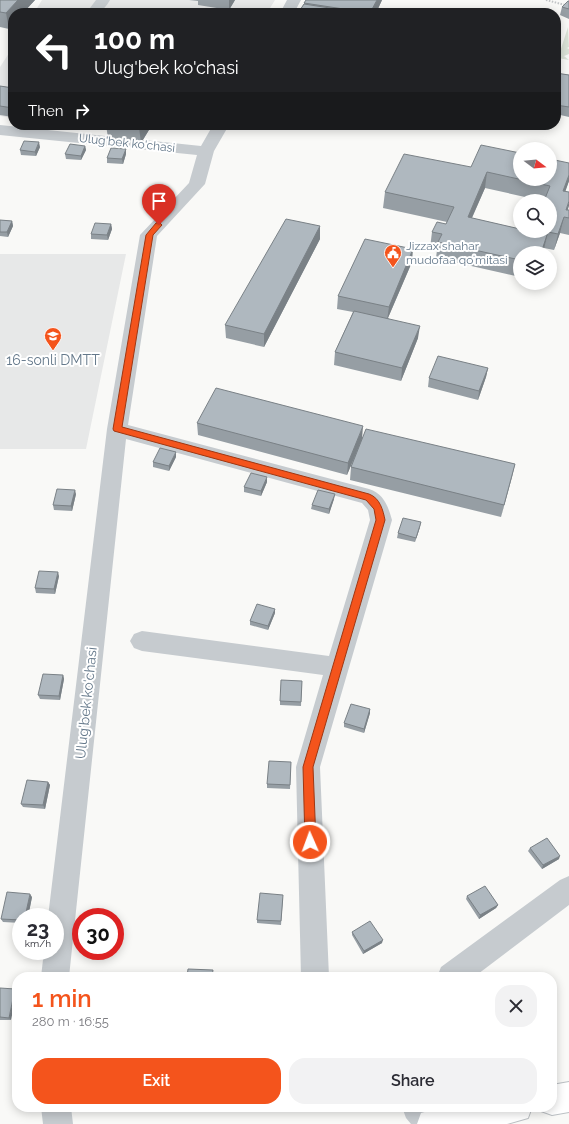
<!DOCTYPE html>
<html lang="en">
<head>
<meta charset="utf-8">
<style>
	:root { --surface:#fff; --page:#f2f2f3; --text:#2b2b33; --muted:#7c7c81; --accent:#f4541c }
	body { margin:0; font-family:Raleway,sans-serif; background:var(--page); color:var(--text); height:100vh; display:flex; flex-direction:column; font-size:15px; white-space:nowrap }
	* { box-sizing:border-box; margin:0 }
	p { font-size:13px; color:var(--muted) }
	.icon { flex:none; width:22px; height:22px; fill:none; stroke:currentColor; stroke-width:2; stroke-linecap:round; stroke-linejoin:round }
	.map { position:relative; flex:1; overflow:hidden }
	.sheet { position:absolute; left:12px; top:972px; width:545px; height:140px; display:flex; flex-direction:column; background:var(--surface); border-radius:16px; box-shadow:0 2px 10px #0003 }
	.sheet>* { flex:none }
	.top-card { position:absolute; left:8px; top:8px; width:553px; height:122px; border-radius:16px; box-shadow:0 2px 10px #0003; background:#202124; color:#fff; overflow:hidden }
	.needle { width:26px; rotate:106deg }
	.tools { position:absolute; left:513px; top:142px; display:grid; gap:8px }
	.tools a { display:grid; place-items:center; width:44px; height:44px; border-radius:50%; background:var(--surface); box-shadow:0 2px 10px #0003; font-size:20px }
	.speed { position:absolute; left:12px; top:908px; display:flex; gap:8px; font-size:20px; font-weight:700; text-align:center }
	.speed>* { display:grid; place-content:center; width:52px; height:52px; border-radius:50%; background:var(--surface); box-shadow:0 2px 10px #0003; line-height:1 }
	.speed small { font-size:10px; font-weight:400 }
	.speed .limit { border:6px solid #d22; background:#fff; color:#111 }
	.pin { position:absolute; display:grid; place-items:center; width:34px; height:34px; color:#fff; margin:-41px -17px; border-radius:50% 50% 50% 0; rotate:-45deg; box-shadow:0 0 4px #0007 }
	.pin .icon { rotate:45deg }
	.me { position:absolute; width:44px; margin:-22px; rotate:358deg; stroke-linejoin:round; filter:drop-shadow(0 0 3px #0008) }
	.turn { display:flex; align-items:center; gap:14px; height:84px; padding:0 20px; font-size:18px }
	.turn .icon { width:52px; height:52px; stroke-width:2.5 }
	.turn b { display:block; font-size:28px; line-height:34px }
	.then { display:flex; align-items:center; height:38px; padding:0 20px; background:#0003; gap:8px; font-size:15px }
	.round { display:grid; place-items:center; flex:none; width:42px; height:42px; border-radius:16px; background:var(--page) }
	.head { display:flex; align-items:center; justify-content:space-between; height:68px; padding:0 20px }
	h1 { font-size:24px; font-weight:600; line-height:30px; color:var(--accent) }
	.cta { display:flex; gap:8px; margin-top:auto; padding:8px 20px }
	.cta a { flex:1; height:46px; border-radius:16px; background:var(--accent); color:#fff; font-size:16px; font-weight:600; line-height:46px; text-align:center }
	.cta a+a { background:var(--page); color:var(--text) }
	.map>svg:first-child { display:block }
	.built { fill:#e7e8e8 }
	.green { fill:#dbe2d7 }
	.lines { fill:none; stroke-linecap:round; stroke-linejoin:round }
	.major-casing { stroke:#bcc0c4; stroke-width:2 }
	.path { stroke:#c0c3c5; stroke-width:2; stroke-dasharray:1.5 1.5; stroke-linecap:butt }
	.minor { fill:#c6cbcf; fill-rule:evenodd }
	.major { fill:#fff; fill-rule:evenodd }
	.wall { fill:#969ea4; fill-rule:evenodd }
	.shaded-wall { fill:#7a8186 }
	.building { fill:#afb8bf; stroke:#7a8186; fill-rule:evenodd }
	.route { fill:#f4541c; stroke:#9f3712 }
	.labels { text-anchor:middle; stroke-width:4; stroke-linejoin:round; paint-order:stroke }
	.far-street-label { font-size:12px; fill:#65798b; stroke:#fff }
	.far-poi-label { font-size:12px; fill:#65798b; stroke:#fff; text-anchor:start }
	.poi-label { font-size:14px; fill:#65798b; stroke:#fff }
	.street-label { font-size:14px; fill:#65798b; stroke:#fff }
</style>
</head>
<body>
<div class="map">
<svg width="569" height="1124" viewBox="0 0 569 1124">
	<rect width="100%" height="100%" fill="#f9f9f7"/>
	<path class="built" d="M42,0H275L267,13H179L157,10L155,13H34Z
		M13,47V118L0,116V67Z
		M0,254H126L86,449H0Z"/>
	<path class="green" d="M568,27L569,47L567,48L569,49V54L564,56L569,60L558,58Z"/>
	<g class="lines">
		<defs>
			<path id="major" d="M569,1082V1112L552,1115L541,1111L540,1107H552V1085Z
				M442,1107H532L528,1118L507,1124H417L421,1113Z"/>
		</defs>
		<use href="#major" class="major-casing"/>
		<path class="path" d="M546,0L569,6"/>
		<path class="minor" d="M96,0H110C105,8 102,13 92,11L90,8Z
			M287,0H301L294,13H280Z
			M0,125L201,146L213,125H229L214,151L205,184L157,236L128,425L369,489C384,494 388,506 392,520L320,767L329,977H301L296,767L323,675L142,651L134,648L130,641L134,634L142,631L329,656L370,520L368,510L362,503L126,439L69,977H41L44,951H55V917H48L107,429L140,235L189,183L197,155L0,135Z
			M569,876V905L474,977H437L441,967L560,880Z
			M41,1107H71L73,1124H43Z
			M402,1107H442L453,1111L457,1122L456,1124H411L406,1118Z"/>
		<use href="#major" class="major"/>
	</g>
	<path class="wall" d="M0,0H35L23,13H13L9,29L0,27Z
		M189,0H235L229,10L198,5V1Z
		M306,0H382L376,13H298L304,4V3Z
		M569,1V19L560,15L562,7Z
		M556,73L569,75V117L556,114Z
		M0,86L13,88V117L0,115Z
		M106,125H152L141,143L108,138Z
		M85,146L86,150L81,160L66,159L65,154Z
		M40,147L36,156L21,155L20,150Z
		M126,149V154L123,164L107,163V158Z
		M569,163V181L565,191L568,210H569V235L560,233L554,250L544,248L543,253H520V277L436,258L437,250L430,248L432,232L446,224L447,222L383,208L385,192L471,167ZM485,188L543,201H550L533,232L472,218Z
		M0,220L12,221L13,226L8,237L0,236Z
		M111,224L112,229L108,240L91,239V234Z
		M320,226V239L264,347L226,338L225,325Z
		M412,262L388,318L418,338L401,381L334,365L335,352L353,312L337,309L338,296Z
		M488,368L486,377L478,400L428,387L429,378Z
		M197,423L363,437L515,464L501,517L350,480L351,467L353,460L347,475L198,435Z
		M176,457L169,471L153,467V462Z
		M267,482L261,496L244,492V487Z
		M76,494L72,511L54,510L53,505Z
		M334,499L329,514L311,509L312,505Z
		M420,527L415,542L397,538L398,533Z
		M59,576L55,594L36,593L35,588Z
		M275,613L268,630L250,625V621Z
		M63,675L64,679L60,700L40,699L38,695Z
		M302,681L301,706L280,705V701Z
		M370,709V713L364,733L344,727V723Z
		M291,762L290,789L267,788V784Z
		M48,782L50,785L45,809L23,807L21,804Z
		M530,848L559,859L542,869L528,851Z
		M467,896L498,905L496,908L479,919L466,899Z
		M32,897L28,917H21V923L3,922L1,919Z
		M283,898L281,925L257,923V920Z
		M352,932L382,943L363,954L352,935Z
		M0,988L11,1020H0Z"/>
	<path class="shaded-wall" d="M18,0H35L23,13H13V25L9,29L6,13Z
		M229,0H235L229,10Z
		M377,0H382L376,13H370Z
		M140,125H152L141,143L139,127Z
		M39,142L40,147L36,156L35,152Z
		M85,146L86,150L81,160V156Z
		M126,149V154L123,164L122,159Z
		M487,172L485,188L465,233L468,217Z
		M569,175V181L560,207L563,191Z
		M569,201V206L565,218L566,210Z
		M564,217L560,233L554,250L558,234Z
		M12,221L13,226L8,237L7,232Z
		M111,224L112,229L108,240L107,235Z
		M320,226V239L264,347V334Z
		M548,232L543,253H541Z
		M413,249L412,262L387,320L389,307Z
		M420,326L418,338L401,381L402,368Z
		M488,368L486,377L478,400L479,391Z
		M363,426L362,439L347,475L348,463Z
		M176,452V457L169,471V466Z
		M515,464L512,477L501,517L504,505Z
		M267,477V482L261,496V491Z
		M75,490L76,494L72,511L71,506Z
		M335,494L334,499L329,514V509Z
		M421,522L420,527L415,542L416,538Z
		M58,572L59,576L55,594L54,589Z
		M275,609V613L268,630V626Z
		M63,675L64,679L60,700L59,696Z
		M370,709V713L364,733V729Z
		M48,782L50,785L45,809L43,805Z
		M560,856L559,859L542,869L543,865Z
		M30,894L32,897L28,917H25Z
		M498,905L496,908L479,919L480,915Z
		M383,940L382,943L363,954L364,951Z
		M15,989L17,992L11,1020L9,1018Z"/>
	<path class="building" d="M0,0H18L6,13L0,12Z
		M306,0H377L370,13L304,3Z
		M568,1H569V9L562,7Z
		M304,4L362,13H298Z
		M556,73L569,75V107L556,105Z
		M0,86L13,88V108L0,106Z
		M126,125H140L139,127Z
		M24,141L39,142L35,152L20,150Z
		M70,144L85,146L81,156L65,154Z
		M481,145L520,153V179H550V159L569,163V175L563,191L569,192V201L566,210H569V218L564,217L558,234L548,232L541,253H520V260L438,242L442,234L432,232L437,222L446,224L454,207L385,192L404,154L471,167ZM487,172L550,186L544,201H550V231H533V232L530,231H520V229L468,217Z
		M111,148L126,149L122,159L107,158Z
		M286,219L320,226L264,334L225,325Z
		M0,220L12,221L7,232H0Z
		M95,223L111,224L107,235L91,234Z
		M365,239L413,249L389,307L338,296Z
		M354,311L420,326L402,368L335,352Z
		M438,356L488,368L479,391L429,378Z
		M216,388L363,426L348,463L197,423Z
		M366,429L515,464L504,505L351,467Z
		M160,448L176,452L169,466L153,462Z
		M251,473L267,477L261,491L244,487Z
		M57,489L75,490L71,506L53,505Z
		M318,490L335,494L329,509L312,505Z
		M403,518L421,522L416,538L398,533Z
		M39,571L58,572L54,589L35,588Z
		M257,604L275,609L268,626L250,621Z
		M43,674L63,675L59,696L38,695Z
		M281,680L302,681L301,702L280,701Z
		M351,704L370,709L364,729L344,723Z
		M269,761L291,762L290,785L267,784Z
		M27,780L48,782L43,805L21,804Z
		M547,838L560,856L543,865L530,848Z
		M485,886L498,905L480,915L467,896Z
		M7,892L30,894L25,917H21V920L1,919Z
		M260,893L283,895L281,921L257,920Z
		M370,921L383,940L364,951L352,932Z
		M188,969L213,970L212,977H187Z
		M104,974L128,976V977H104Z
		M0,988L15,989L9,1018L0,1017Z"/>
	<path class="route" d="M159,222L162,225L153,235L122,427L369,494C380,498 383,510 385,520L313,767L316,842L314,846L310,847L307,846L305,842L303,767L376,520L374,509L366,500L114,431L113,429L146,235L156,223Z"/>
	<defs>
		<symbol id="civic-pin" viewBox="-11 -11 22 30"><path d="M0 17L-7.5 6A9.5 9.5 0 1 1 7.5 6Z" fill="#f4541c" stroke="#fff"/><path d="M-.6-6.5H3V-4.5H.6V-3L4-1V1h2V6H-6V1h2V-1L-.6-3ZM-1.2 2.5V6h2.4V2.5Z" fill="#fff"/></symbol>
		<symbol id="school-pin" viewBox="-11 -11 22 30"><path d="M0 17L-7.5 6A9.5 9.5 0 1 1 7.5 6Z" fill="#f4541c" stroke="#fff"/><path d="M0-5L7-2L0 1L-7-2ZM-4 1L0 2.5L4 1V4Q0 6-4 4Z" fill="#fff"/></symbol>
	</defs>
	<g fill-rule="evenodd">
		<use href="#civic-pin" x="383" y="243" width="20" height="27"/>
		<use href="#school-pin" x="43" y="326" width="20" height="27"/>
	</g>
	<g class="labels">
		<g class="far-street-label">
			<text transform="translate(127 143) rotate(6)" y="4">Ulug'bek ko'chasi</text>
		</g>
		<g class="far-poi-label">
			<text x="406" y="250">Jizzax shahar<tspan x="406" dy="14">mudofaa qoʻmitasi</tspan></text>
		</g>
		<g class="poi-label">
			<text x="53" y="365">16-sonli DMTT</text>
		</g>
		<g class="street-label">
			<text transform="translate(86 703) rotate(-84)" y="5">Ulug'bek ko'chasi</text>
		</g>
	</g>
</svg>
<div class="tools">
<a><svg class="needle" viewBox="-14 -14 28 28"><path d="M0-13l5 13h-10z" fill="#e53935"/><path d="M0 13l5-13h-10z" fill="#7c7c81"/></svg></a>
<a><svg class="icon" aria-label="search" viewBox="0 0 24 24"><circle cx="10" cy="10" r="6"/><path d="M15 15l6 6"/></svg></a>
<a><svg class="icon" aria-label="layers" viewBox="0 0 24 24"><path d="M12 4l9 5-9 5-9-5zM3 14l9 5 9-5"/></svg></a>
</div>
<div class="speed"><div>23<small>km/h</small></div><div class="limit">30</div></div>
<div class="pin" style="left:159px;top:225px;background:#d93025"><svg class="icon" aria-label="arrive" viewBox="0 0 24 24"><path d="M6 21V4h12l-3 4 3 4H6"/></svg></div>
<svg class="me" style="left:310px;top:842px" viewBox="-20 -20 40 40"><circle r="17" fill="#f4541c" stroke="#fff" stroke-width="3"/><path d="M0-11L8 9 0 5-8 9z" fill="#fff"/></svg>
<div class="top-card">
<div class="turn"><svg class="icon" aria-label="left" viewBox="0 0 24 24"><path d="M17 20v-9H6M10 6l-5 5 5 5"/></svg><div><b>100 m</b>Ulug'bek ko'chasi</div></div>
<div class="then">Then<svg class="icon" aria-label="right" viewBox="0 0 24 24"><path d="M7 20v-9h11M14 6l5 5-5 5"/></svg></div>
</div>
<section class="sheet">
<div class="head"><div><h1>1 min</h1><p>280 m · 16:55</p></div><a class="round"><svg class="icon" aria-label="close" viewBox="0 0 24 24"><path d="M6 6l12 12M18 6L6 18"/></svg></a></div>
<div class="cta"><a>Exit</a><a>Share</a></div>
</section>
</div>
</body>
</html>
